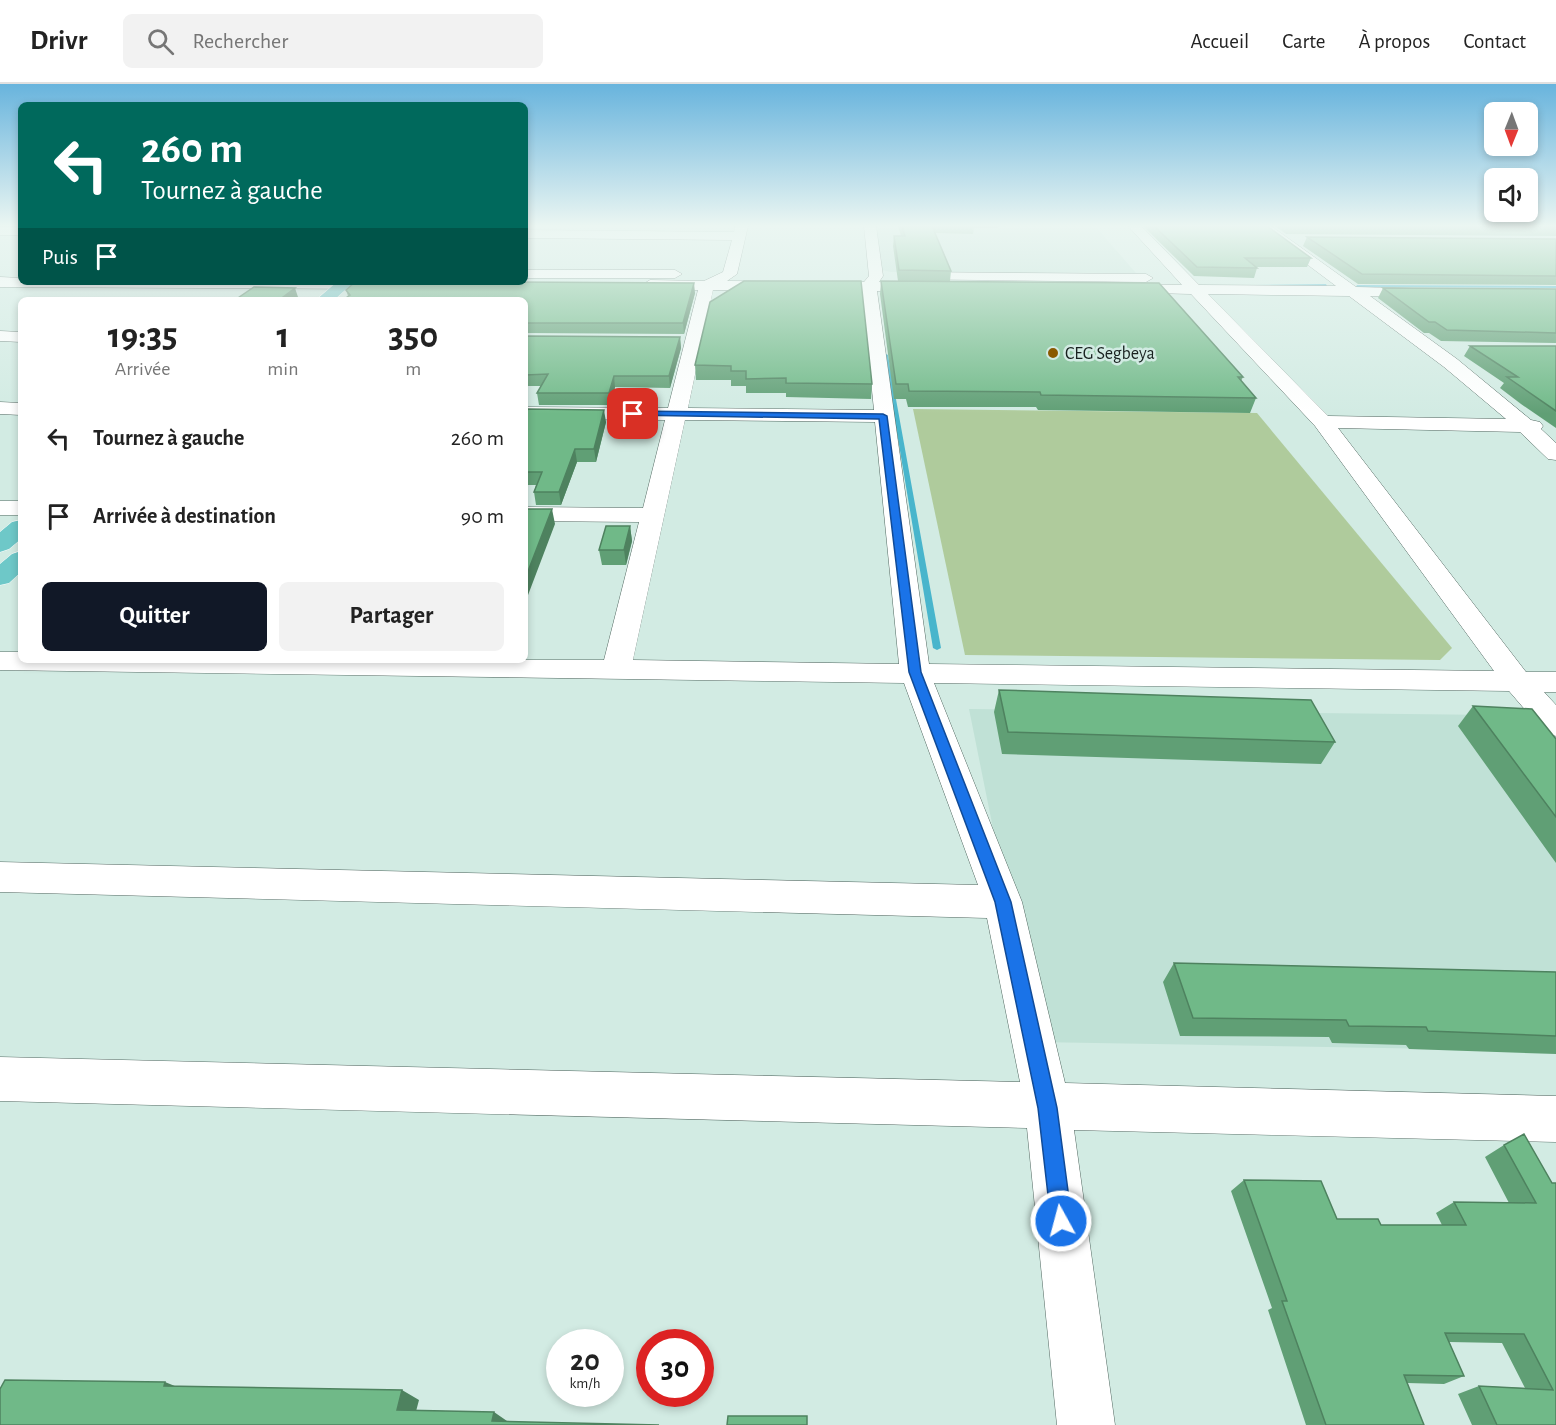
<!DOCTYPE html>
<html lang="fr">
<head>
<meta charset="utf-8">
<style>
	:root { --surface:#fff; --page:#f2f2f2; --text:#222; --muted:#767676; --line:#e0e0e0; --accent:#111827 }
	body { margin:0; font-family:"Alegreya Sans",sans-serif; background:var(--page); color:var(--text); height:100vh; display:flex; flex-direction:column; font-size:22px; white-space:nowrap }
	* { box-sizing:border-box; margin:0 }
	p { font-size:20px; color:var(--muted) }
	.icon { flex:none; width:33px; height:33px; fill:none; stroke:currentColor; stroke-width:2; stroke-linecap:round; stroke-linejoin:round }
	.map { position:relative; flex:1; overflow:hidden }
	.drawer { position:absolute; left:18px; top:213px; width:510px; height:366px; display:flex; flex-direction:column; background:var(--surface); border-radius:9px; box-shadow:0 3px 9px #0003 }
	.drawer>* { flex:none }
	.banner { position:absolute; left:18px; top:18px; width:510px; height:183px; border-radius:9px; box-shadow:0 3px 9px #0003; background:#00695c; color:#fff; overflow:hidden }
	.needle { width:39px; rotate:181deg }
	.fabs { position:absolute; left:1484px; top:18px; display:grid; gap:12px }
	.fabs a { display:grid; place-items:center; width:54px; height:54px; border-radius:9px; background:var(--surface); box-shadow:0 3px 9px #0003; font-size:30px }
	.speed { position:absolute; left:546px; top:1245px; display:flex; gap:12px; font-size:30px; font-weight:700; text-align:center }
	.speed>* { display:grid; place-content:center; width:78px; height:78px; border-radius:50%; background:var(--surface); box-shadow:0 3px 9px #0003; line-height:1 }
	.speed small { font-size:15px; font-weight:400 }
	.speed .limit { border:9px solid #d22; background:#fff; color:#111 }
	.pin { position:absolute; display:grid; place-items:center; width:51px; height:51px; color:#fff; margin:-26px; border-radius:12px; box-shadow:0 3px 9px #0006 }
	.me { position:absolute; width:66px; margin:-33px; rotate:353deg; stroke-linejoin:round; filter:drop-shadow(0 0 4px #0008) }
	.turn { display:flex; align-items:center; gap:21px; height:126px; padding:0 24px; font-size:27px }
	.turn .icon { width:78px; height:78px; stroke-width:2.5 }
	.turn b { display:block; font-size:42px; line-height:51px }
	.then { display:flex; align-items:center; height:57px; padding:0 24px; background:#0003; gap:12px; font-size:22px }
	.eta { display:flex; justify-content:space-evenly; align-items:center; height:102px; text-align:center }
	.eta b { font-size:36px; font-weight:600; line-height:42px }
	.button { display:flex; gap:12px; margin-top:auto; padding:12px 24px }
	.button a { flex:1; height:69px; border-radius:9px; background:var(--accent); color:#fff; font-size:24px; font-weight:600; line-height:69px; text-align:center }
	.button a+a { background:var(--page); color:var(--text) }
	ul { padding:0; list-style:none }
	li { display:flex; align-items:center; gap:18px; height:78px; padding:0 24px }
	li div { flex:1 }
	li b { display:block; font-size:22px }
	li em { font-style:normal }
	header { display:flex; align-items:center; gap:36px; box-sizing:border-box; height:84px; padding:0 30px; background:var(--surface); border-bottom:2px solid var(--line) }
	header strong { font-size:28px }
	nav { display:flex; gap:33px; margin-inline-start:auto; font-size:21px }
	.search { width:420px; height:54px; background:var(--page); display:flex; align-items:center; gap:15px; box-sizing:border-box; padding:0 21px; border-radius:9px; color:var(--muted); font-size:22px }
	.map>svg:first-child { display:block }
	.built { fill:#c0e1d6 }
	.green { fill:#afcb9c }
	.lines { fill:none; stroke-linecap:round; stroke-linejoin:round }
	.stream { fill:#48b5cc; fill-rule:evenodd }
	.minor-casing { stroke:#526861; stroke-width:1 }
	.major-casing { stroke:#fff; stroke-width:1 }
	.minor { fill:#fff; fill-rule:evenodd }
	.major { fill:#6ec8c8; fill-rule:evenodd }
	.wall { fill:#609f75 }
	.shaded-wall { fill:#4e825f }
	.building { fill:#70b988; stroke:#4e825f; stroke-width:1.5 }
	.route { fill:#1a73e8; stroke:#114b97; stroke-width:1.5 }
	.poi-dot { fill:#8a5900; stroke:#d2ebe3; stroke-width:2 }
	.labels { text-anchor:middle; stroke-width:5; stroke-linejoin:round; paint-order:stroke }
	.far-poi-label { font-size:18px; fill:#18211f; stroke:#d2ebe3; text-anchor:start }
</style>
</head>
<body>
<header>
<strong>Drivr</strong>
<div class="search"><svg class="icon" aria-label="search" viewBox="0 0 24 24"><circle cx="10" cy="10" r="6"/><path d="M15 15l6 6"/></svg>Rechercher</div>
<nav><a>Accueil</a><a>Carte</a><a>À propos</a><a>Contact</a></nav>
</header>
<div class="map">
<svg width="1556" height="1341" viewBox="0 0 1556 1341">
	<rect width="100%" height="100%" fill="#d2ebe3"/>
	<path class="built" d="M873,142H1095L1136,189L891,188L878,185Z
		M969,625L1496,631L1556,703V967L1036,958Z"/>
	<path class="green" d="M913,325L1257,329L1452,564L1440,576L965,571Z"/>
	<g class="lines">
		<path class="stream" d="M926,197H945L947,198L927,199Z
			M1326,200L1327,202L1256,203L1254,202L1256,201Z
			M1357,201L1556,202V204L1356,203Z
			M886,270L888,271L941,564L937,566L933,564L884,271Z"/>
		<defs>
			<path id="minor" d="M735,142H748L737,190L727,197L864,198L869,192L864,142H876L883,192L879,198H925L933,203L925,208L877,207L929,580L1494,587L1315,342L1191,210L1116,208L1113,205L1121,200L1182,201L1128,142H1141L1199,201L1336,202L1256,142H1271L1356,203L1431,205L1434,208L1426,213L1370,212L1457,275L1531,336L1540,338L1543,342L1541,345L1556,359V376L1548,375L1520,348L1338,344L1526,588H1556V608H1544L1556,621V652L1545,649L1509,607L934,599L1022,818L1065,999L1556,1012V1058L1074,1046L1115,1341H1057L1027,1044L0,1017V973L1020,998L987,834L0,808V778L978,801L904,599L0,586V568H21V576H604L639,438L525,437V423L643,424L665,336L525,335V323L668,324L698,206H650L642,201L650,196L704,197L723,188L732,156L525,154V146L734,148ZM713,206L862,207L874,326L688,324ZM1208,210L1349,212L1444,283L1506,335L1328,332ZM685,336L875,338L899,580L633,576Z
				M0,143H21V151H0Z
				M525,186H675L682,190L675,194H525Z
				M907,188L1146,190L1153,194L1146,198L902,195L900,192L902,189Z
				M0,193L21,194V198L387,200L379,205L0,203Z
				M0,247L21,248V258L0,257Z
				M0,318L21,319V331L0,330Z
				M0,417H21V431H0Z"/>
			<path id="major" d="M337,198H354L334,216H316Z
				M21,436V455L9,465L0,468V448L12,438Z
				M21,467V488L9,499L0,501V480L12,470Z"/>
		</defs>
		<use href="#minor" class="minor-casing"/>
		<use href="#major" class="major-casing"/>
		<use href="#minor" class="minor"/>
		<use href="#major" class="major"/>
	</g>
	<path class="wall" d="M898,142H999L998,144H974L973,150L935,149L951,187L950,197H898L893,162L894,152H901Z
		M1143,142H1267L1311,174L1307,183H1256L1257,184L1254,194L1194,192Z
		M1275,142H1556V152L1286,150Z
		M1307,153L1556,155V201L1358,200L1303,162Z
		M881,197L1243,293L1241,297L1256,314L1250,329L1038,326L1036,323H908L906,315H894L880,210Z
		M1383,204L1556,205V259L1441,257L1429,249H1424L1378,214Z
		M346,206L695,209L684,250L525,249V216L348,212Z
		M710,218L872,300L871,315L786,313V309H746V302H731V296H696L695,281Z
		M525,252L680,253L681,264L670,304L615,303L611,321H539L537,309L541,302H525Z
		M1470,262H1556V344L1521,320L1500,304L1504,299L1464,272Z
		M525,330L606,338L596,378H577L561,421H536L534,408L536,401H525Z
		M630,442L632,457L626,481H602L599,466Z
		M999,606L1335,658L1321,680L1002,670L994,628Z
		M1473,622L1556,655V779L1458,642Z
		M1174,879L1556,888V970L1409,965L1406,961L1332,959L1329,953L1180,952L1163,898Z
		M1504,1061L1552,1099L1556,1341H1472L1458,1310L1479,1302L1525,1304L1502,1259L1449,1258L1464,1292L1444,1300L1407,1299L1424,1341H1306L1268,1226L1272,1224L1231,1107L1244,1096L1337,1135L1381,1141H1442L1436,1129L1454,1118L1509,1119L1485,1073Z"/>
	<path class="shaded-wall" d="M694,199L695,209L684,250L683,239Z
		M295,204L298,213L294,216H279Z
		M680,253L681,264L670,304L669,292Z
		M614,292L615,303L611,321L609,309Z
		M604,326L606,338L596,378L594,365Z
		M575,365L577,378L561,421L559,408Z
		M552,425L555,440L525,519V495Z
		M630,442L632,457L626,481L624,466Z
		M165,1298L192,1309L164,1302Z
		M402,1306L419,1316L414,1335L397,1326Z
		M494,1328L507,1337L506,1341L492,1337Z"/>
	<path class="building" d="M902,142H932L951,187L899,186L894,152H905Z
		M1154,142H1267L1311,174H1245L1257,184L1197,183Z
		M1415,142H1556V143Z
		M1307,153L1556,155V192L1362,190Z
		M744,197H861L872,300L786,299V294L746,295V287H731V282L695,281L710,218Z
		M881,197L1159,199L1243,293H1238L1256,314L1041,311L1040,308L909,307L908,300H896Z
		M355,198H508L694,199L683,239H525V216H343L350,211L346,206Z
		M254,203L295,204L279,216H235Z
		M1383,204L1556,205V249L1447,246L1435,238H1429Z
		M525,252L680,253L669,292H614L609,309H537L548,290L525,291Z
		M1470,262H1556V327L1507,293H1518Z
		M528,325L604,326L594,365H575L559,408H534L542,388H525V330Z
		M526,425H552L525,495V427Z
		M606,442H630L624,466H599Z
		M999,606L1311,616L1335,658L1008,648Z
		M1473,622L1532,625L1556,655V733Z
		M1174,879L1556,888V952L1428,947L1426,943L1349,942L1346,936L1193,934Z
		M1524,1050L1552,1099H1556V1341H1497L1479,1302L1553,1306L1524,1250L1445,1249L1464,1292L1404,1291L1424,1341H1326L1282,1217H1287L1244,1096L1321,1097L1337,1135H1378L1381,1141H1466L1454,1118L1536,1119L1504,1061Z
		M5,1296L165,1298L164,1302L402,1306L397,1326L494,1328L492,1337L659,1341H0V1305Z
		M728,1332H807V1341H727Z"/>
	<linearGradient id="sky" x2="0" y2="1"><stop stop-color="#68b4dd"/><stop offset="0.43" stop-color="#ebf6f2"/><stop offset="1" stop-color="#ebf6f2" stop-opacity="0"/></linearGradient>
	<rect width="1556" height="330" fill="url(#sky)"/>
	<path class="route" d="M633,327L883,330L887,332L921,588L1011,818L1057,1024L1072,1137L1069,1145L1061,1148L1054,1145L1051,1137L1038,1024L995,818L909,588L879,335L630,331Z"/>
	<circle class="poi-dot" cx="1053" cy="269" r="6"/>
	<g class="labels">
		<g class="far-poi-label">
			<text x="1065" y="275">CEG Segbeya</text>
		</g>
	</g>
</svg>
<div class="fabs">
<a><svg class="needle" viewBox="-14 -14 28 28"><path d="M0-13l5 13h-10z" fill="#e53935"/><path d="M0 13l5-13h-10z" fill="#767676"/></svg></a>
<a><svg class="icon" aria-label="sound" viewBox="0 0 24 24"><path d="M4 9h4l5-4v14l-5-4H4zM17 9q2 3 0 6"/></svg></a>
</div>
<div class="speed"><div>20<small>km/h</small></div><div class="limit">30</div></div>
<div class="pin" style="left:633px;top:330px;background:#d93025"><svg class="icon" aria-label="arrive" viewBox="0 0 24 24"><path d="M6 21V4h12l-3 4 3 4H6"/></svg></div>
<svg class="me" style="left:1061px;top:1137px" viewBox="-20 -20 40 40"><circle r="17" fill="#1a73e8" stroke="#fff" stroke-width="3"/><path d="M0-11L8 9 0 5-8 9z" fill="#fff"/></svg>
<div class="banner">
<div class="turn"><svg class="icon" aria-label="left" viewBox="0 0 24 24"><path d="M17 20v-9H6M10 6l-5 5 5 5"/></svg><div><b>260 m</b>Tournez à gauche</div></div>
<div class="then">Puis<svg class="icon" aria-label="arrive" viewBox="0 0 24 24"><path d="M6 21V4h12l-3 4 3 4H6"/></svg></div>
</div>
<section class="drawer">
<div class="eta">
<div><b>19:35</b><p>Arrivée</p></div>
<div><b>1</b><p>min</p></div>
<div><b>350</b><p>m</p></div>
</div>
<ul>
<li><svg class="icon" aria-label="left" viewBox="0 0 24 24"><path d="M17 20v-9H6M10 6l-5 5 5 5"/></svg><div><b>Tournez à gauche</b></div><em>260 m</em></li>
<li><svg class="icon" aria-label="arrive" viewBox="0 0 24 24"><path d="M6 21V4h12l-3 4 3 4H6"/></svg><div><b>Arrivée à destination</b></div><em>90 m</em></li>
</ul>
<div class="button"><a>Quitter</a><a>Partager</a></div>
</section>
</div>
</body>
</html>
